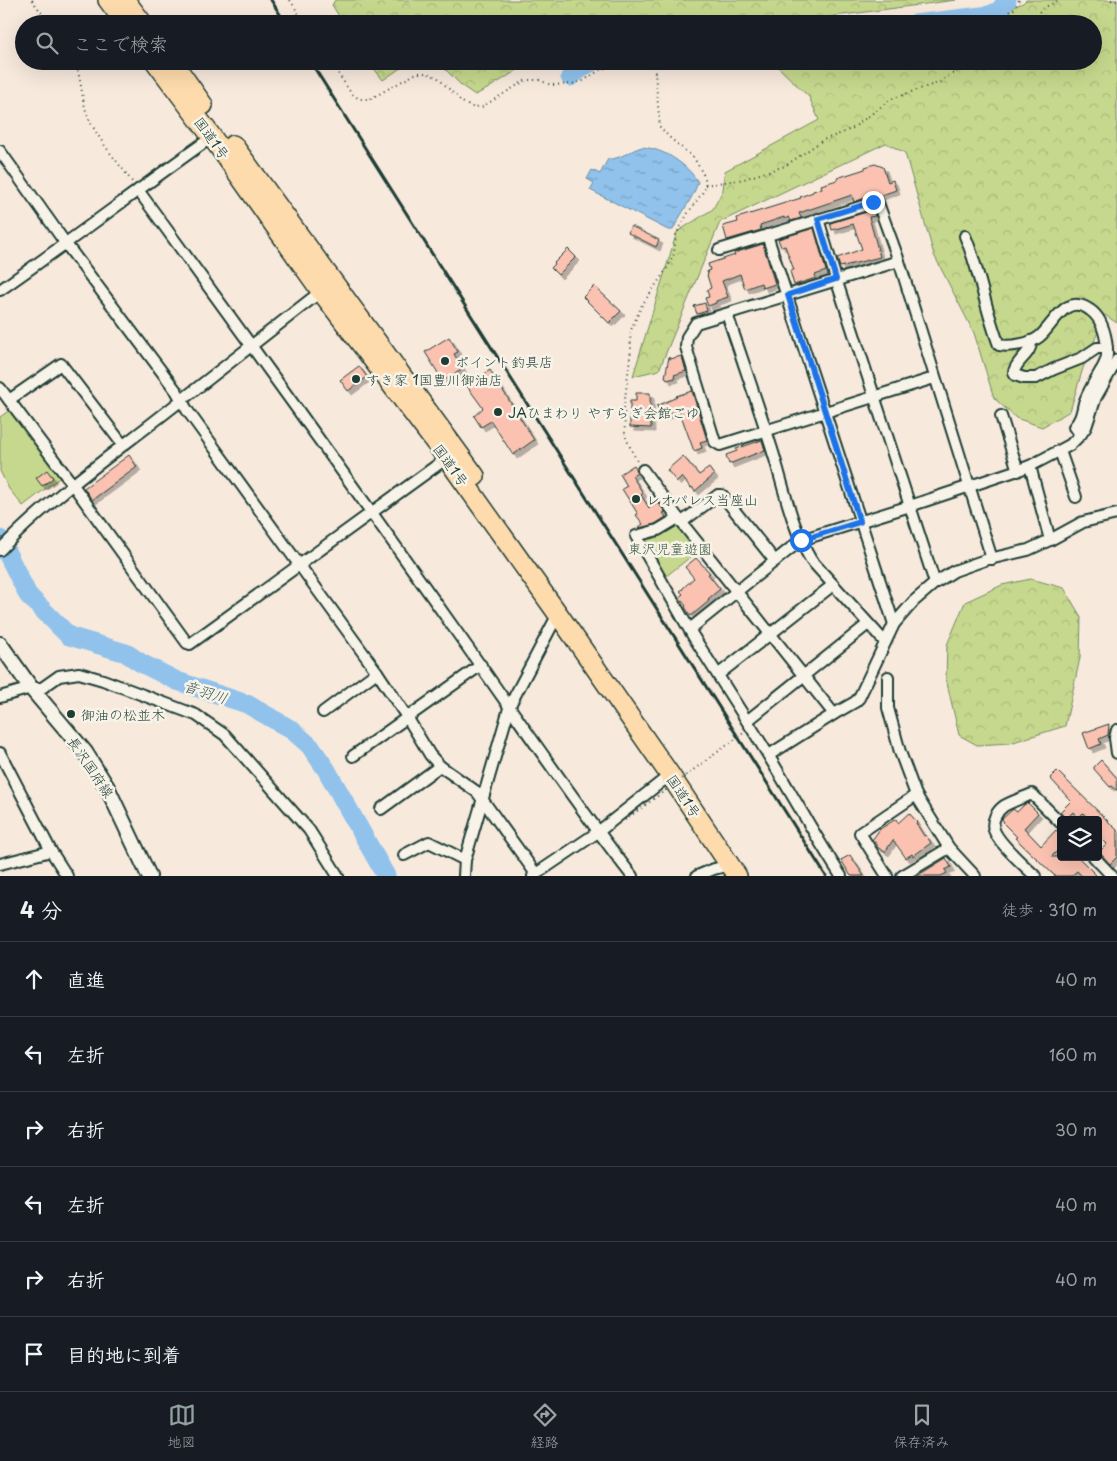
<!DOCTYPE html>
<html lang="ja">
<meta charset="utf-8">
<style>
:root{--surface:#171b24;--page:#242831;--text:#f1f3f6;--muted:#9ea1a6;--line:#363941;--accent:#92a19f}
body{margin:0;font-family:"Playpen Sans","Klee One",sans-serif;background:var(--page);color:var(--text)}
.controls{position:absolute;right:15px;bottom:15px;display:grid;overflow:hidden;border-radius:5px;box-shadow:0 5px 20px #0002}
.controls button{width:45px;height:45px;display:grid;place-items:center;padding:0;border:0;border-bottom:1px solid var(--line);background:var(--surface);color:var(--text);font:25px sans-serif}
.stop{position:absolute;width:15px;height:15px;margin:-11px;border:4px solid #1a73e8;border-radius:50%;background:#fff}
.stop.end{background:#1a73e8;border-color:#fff;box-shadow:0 1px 5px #0008}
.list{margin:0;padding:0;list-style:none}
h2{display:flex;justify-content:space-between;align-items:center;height:65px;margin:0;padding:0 20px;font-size:21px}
h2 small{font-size:16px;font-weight:400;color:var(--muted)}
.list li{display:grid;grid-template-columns:32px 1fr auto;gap:15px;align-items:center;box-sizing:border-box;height:75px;padding:0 20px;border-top:1px solid var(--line)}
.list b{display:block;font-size:19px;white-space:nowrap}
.list em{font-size:16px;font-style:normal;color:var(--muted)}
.icon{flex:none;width:28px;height:28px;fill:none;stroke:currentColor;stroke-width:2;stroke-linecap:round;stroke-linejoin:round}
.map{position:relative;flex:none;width:1117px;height:876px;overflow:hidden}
.search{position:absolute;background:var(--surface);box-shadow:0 5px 20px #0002;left:15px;right:15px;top:15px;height:55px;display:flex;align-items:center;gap:12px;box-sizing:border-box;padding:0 18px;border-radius:28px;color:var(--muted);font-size:19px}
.sheet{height:515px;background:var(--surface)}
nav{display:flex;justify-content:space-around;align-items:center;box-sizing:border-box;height:70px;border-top:1px solid var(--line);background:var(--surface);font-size:14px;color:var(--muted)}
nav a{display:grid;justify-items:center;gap:2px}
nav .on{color:var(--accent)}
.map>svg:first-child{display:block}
.forest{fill:url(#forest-crowns);stroke:#728a60}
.park{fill:#c6d88d;stroke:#728a60}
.water{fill:url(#water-ripples);stroke:#638da2}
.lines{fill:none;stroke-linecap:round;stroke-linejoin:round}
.river{stroke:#90c2ec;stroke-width:19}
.building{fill:#fbc2b1;stroke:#1f3d34;filter:url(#shadow)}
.street-casing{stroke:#1f3d34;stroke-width:14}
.secondary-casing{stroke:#1f3d34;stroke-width:18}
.highway-casing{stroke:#1f3d34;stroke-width:22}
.path{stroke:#1f3d34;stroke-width:2;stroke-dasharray:1 4;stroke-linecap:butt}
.street{stroke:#f7f3e8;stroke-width:10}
.secondary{stroke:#f7f3e8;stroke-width:14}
.highway{stroke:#fedbac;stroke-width:19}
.rail{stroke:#1f3d34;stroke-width:3}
.path-bridge{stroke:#1f3d34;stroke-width:2;stroke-dasharray:1 4;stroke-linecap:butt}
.route{stroke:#1a73e8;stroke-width:6}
.poi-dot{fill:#1f3d34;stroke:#f7f3e8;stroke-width:2}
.labels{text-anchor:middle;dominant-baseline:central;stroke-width:5;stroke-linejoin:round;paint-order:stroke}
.street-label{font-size:14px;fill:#1f3d34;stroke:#f7f3e8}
.poi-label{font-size:14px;fill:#1f3d34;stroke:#f7f3e8;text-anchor:start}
.park-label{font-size:14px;fill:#405c46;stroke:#f7f3e8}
.water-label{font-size:15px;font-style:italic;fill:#365859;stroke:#f7f3e8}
</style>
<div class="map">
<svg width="1117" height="876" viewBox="0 0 1117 876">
<defs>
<pattern id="forest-crowns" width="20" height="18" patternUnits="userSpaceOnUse" patternTransform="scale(1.25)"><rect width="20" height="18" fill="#c6d88d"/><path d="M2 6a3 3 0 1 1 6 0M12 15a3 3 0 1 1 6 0" fill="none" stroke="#aaba7a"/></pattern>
<pattern id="water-ripples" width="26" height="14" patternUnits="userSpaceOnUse" patternTransform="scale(1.25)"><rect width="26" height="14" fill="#90c2ec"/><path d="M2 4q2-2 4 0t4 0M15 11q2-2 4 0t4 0" fill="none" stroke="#759fc0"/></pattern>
<filter id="shadow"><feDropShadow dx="4" dy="4" stdDeviation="0" flood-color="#0004"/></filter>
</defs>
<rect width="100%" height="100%" fill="#f8e9dd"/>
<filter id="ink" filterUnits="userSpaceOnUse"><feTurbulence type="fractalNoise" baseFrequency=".02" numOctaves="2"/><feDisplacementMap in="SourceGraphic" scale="10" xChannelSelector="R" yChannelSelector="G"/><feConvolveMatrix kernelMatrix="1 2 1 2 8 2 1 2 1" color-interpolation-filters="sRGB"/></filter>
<g filter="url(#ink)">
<g class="forest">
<polygon points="335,0 956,0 775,24 344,24 332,5"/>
<polygon points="1026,0 1117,0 1117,323 1105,315 1083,368 1070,411 1042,427 1016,418 994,398 974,333 934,255 905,153 886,143 720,222 659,370 633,376 677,232 713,209 723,190 725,171 819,120 809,97 772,61 1093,61 1093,24 926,24 999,13 1023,3"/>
<polygon points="368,61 411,61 383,80"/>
<polygon points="437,61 532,61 487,89 475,95 462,86"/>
<polygon points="1031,579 1064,588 1081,617 1080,658 1065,726 1010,743 977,745 959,735 946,679 947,645 965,602 1002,585"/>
</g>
<g class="park">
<polygon points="11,409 62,476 23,506 9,489 0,471 0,417"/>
<polygon points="676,523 698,551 665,577 641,536"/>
</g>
<path class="water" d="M642 147C664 149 686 163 698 182 693 199 680 214 673 230H668L590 190 594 183 587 179 592 170 600 174 608 159C619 160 631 150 642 147Z"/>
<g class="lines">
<g class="river">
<polyline points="915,24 990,15 1000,10 1007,0"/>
<polyline points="570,77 583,67 594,61"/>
<polyline points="0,539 28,595 69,636 126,653 141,663 177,681 247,704 292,730 310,746 326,769 386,876"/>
</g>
</g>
<g class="building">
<polygon points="875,164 883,167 888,182 893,180 896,190 879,196 871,196 854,202 852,195 799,213 801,218 791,221 789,217 784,219 784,217 760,225 761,230 727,240 723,226 738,222 737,218 801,198 800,197 813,192 813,191 822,188 821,185 837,180 837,178 865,169 865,167"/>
<polygon points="873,210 875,216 869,217 880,257 840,267 837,258 862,249 853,224 832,230 830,223"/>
<polygon points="631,226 659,240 656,247 628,233"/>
<polygon points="814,228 826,271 815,275 816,278 794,285 790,271 794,270 785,246 781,247 778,239"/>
<polygon points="763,244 775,284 763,288 761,283 745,289 740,274 722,281 728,297 716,301 716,303 708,306 705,298 709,297 707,290 711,288 707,275 708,275 707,271 710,270 708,264 735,255 734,253"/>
<polygon points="568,249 576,257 558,275 551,268 555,264 554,263"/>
<polygon points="594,286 621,311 609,323 583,297"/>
<polygon points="705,303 707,311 697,314 694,306"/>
<polygon points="449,337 458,352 454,354 463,369 443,381 425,352"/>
<polygon points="682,356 686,371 674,375 675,378 667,380 666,377 665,377 669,357 670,359"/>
<polygon points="359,366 367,377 348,391 340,380"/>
<polygon points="490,370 534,440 513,455 491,421 481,427 474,416 483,408 467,386"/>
<polygon points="692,391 707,440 700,442 702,448 694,451 679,410 662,417 657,406 677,397 676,396"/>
<polygon points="636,393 650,393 651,428 630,427 630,401 636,401"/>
<polygon points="762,440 765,450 729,464 726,455 737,451 736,449"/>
<polygon points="129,455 137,467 92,500 84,488"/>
<polygon points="683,456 699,475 709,468 714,475 695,491 692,487 691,488 682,477 677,482 667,470"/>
<polygon points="634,465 636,468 637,473 632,476 643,493 641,495 649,508 658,502 665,512 663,513 666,517 655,524 639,528 639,527 643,524 636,515 638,514 622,489 627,486 620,474"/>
<polygon points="47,470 53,478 42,486 36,478"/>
<polygon points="696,558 710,573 708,574 720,589 708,599 709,601 691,616 685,607 686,606 679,597 683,594 680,591 683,589 683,588 694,578 685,567"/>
<polygon points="1109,724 1108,735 1099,739 1101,744 1089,749 1083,733"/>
<polygon points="1101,760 1117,778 1117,790 1112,786 1110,787 1094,769 1094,767"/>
<polygon points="1057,771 1117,830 1117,857 1110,864 1099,852 1107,844 1099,836 1102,832 1098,828 1098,820 1090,820 1083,813 1078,818 1073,812 1066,819 1060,812 1071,801 1050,778"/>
<polygon points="1028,803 1038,813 1024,828 1041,846 1056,830 1061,835 1061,847 1051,857 1078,857 1097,876 1082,876 1077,871 1071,876 1055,876 1015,838 1017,837 1003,823 1004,822 1002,819 1012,810 1013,809 1017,812 1025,804"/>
<polygon points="909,813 917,822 916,823 924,836 926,835 931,843 913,856 912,854 906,858 893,840 885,852 877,847 877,844 872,840 880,829 896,819 898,823"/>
<polygon points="850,855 864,876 851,876 841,860"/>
<polygon points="946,858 951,867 945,870 947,873 941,876 917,876"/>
</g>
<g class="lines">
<g class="street-casing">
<g id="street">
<polyline points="0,151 66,244 177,392 187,410 377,672 407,717 430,755 440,766 477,792 536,874"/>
<path d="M138 190C243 334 348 478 451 624 511 708 568 794 632 876"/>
<polyline points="818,219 836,279 935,583"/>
<polyline points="767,235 894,624"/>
<path d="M965 236C980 271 985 309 999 345 1010 347 1030 344 1039 337 1054 325 1065 292 1090 310 1099 316 1104 329 1106 340 1108 354 1108 360 1100 372 1094 382 1088 392 1084 403 1082 412 1081 420 1074 427L1081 434"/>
<polyline points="719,250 873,203 878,203 899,261 992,559"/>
<polyline points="899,261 696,323 687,337 686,347 715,442 720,445 934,378"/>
<path d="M0 290C72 240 141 187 212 137"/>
<path d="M727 314C743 362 760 410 775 459 785 493 793 530 811 560L885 642"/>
<path d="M1031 341C1032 354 1016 360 1014 372L1015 375 1024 378H1036L1054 369 1082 358 1097 348H1107"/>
<polyline points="0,388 73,485 187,643 190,644 447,458"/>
<polyline points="9,400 61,364 123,445"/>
<polyline points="1001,416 1018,471"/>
<polyline points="1060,451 1076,497"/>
<polyline points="643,470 678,518 834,714 855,702 859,698 894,624 914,601 935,583 954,571 985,560 1028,550 1050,540 1030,466 1070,445 1081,434 1086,427 1096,397 1117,360"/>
<polyline points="678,518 658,530 636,536 693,636 747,721"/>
<polyline points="682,522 718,495 722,495 775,561"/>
<polyline points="1050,540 1083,522 1117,514"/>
<path d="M0 550C45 503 99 464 151 424 209 379 266 334 324 289"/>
<polyline points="690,629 801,540 910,506 1030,466"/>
<polyline points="719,674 833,585"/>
<polyline points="888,677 888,708 900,752 916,795 949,848 975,876"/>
<polyline points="0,697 31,688 42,688 59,676 79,673 103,680 196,715 225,735 309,830 338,876"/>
<polyline points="323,712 377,672"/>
<polyline points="1117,730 1115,738 1117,753"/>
<polyline points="0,753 51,851 67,876"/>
<polyline points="769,755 834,714"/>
<polyline points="353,756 481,665"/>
<polyline points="381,809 440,766"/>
<polyline points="404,855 429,842 465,860"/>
<polyline points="1094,857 1112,876"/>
<polyline points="0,864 51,851"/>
<polyline points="464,876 465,860 510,705 558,614"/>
<polyline points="533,876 598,832 670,775"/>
<polyline points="697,876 714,869 730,865"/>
<path d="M841 876C808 825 780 772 747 721L868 624"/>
<polyline points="887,876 860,833 916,795"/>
<polyline points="902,876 949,848"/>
<path d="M1035 876C1024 865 999 844 994 830 991 821 997 811 1004 806 1012 801 1023 798 1032 794L1061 823"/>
</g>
</g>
<g class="secondary-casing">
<polyline id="secondary" points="0,644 31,688 85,752 107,787 149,876"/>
</g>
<g class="highway-casing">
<g id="highway">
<polyline points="108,0 126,24"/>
<polyline points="125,0 143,24"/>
<polyline points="155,61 212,137 321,291 447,458 558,614 670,775 737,876"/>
<polyline points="172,61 203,105"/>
<polyline points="233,145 475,476"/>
</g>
</g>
<g class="path">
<polyline points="32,0 50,24"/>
<polyline points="290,0 305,24"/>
<polyline points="1111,0 1117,1"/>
<polyline points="941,24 996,19 1014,9 1019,0"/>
<polyline points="1023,24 1047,6 1060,0"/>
<path d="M74 61C82 78 81 97 87 114 97 139 117 161 133 183"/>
<polyline points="330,61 351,93 359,99 370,99 417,73 427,73 438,78 462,102 471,107 482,107 526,80 539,80 551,85 572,84 583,81 600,70 608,67 654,62 660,127 669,137 694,158 703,174 706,181 705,189 688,213 676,235 674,254 671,261 666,270 642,305 630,332 631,349 624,407 625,435 629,445 638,463"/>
<polyline points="705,185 744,179 785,166 823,140 842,133 853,128 891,99 940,82 950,75 979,61"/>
</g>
<use href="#street" class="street"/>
<use href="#secondary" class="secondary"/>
<use href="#highway" class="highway"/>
<g class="rail">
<polyline points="271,0 286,24"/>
<polyline points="310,61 826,876"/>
</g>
<polyline class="path-bridge" points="625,820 745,732"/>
</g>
</g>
<g class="lines" filter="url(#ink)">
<polyline class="route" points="801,540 860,522 788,295 836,279 818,219 873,202"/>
</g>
<g class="poi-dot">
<circle cx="445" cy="361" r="5"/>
<circle cx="356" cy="379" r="5"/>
<circle cx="498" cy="412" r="5"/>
<circle cx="636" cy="499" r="5"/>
<circle cx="71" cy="714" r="5"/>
</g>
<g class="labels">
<g class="street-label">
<text transform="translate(212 138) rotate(54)">国道1号</text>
<text transform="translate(451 465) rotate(54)">国道1号</text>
<text transform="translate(91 767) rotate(56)">長沢国府線</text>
<text transform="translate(684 796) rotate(56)">国道1号</text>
</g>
<g class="poi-label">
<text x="455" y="361">ポイント釣具店</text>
<text x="366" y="379">すき家 1国豊川御油店</text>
<text x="508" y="412">JAひまわり やすらぎ会館ごゆ</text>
<text x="646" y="499">レオパレス当座山</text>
<text x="81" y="714">御油の松並木</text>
</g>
<g class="park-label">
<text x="670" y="548">東沢児童遊園</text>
</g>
<g class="water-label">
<text transform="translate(206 691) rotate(18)">音羽川</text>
</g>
</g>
</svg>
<div class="controls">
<button><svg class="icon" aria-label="layers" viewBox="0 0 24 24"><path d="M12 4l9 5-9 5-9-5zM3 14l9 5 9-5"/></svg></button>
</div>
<div class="stop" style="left:801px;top:540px"></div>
<div class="stop end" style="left:873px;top:202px"></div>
<div class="search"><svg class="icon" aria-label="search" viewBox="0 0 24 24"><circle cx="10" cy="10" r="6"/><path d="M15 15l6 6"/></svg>ここで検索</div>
</div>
<section class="sheet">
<h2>4 分<small>徒歩 · 310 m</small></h2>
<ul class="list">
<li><svg class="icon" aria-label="ahead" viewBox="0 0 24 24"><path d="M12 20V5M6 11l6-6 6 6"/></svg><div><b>直進</b></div><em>40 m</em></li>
<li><svg class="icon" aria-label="left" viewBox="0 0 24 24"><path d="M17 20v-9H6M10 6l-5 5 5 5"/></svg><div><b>左折</b></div><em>160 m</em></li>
<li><svg class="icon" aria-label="right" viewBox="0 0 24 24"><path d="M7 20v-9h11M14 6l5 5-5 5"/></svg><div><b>右折</b></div><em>30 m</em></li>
<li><svg class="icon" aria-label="left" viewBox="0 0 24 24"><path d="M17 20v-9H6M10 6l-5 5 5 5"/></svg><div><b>左折</b></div><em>40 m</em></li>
<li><svg class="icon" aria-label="right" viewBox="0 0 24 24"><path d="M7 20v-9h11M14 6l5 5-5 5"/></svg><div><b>右折</b></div><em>40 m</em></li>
<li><svg class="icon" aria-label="arrive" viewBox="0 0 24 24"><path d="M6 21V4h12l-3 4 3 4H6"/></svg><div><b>目的地に到着</b></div></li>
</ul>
</section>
<nav>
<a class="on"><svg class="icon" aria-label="map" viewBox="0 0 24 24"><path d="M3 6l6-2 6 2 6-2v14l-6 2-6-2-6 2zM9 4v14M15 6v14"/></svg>地図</a>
<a><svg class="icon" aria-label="directions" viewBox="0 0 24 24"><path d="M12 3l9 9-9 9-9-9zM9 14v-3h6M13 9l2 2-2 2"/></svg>経路</a>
<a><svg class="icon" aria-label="saved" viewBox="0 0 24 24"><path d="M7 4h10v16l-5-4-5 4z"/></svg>保存済み</a>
</nav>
